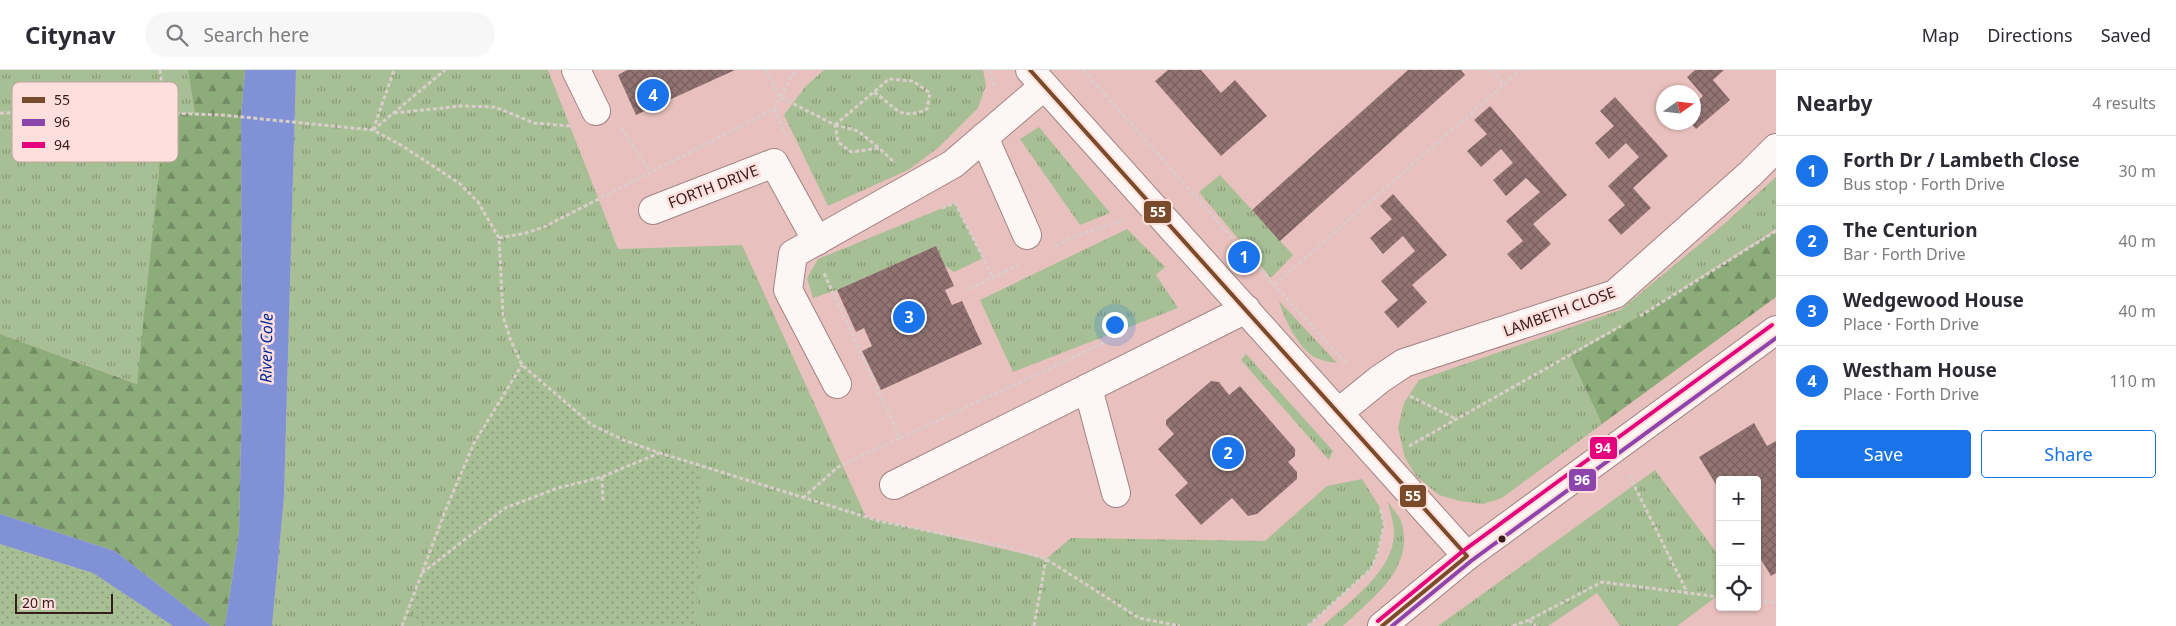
<!DOCTYPE html>
<meta charset="utf-8">
<style>
:root{--surface:#fff;--page:#f7f7f7;--text:#2b2b33;--muted:#7c7c81;--line:#e1e1e2;--accent:#1a73e8}
body{margin:0;font-family:"Noto Sans",sans-serif;background:var(--page);color:var(--text)}
.controls{position:absolute;right:15px;bottom:15px;display:grid;overflow:hidden;border-radius:5px;box-shadow:0 1px 4px #0004}
.controls button{width:45px;height:45px;display:grid;place-items:center;padding:0;border:0;border-bottom:1px solid var(--line);background:var(--surface);color:var(--text);font:25px sans-serif}
.compass{position:absolute;left:1656px;top:15px;width:45px;height:45px;border-radius:50%;background:var(--surface);box-shadow:0 1px 4px #0004;rotate:76deg}
.scale{position:absolute;left:15px;bottom:12px;width:98px;box-sizing:border-box;padding-left:5px;border:2px solid #371c1a;border-top:0;font-size:14px;line-height:18px;white-space:nowrap;color:#371c1a;-webkit-text-stroke:4px #fedfdc;paint-order:stroke}
.you{position:absolute;left:1114px;top:254px;width:18px;height:18px;margin:-12px;border:4px solid #fff;border-radius:50%;background:#1a73e8;box-shadow:0 0 0 8px #1a73e833}
.badge{display:grid;place-items:center;width:32px;height:32px;border-radius:50%;background:var(--accent);color:#fff;font-size:16px;font-weight:700}
.pin{position:absolute;translate:-50% -50%;border:2px solid #fff;box-shadow:0 1px 5px #0006}
.list{margin:0;padding:0;list-style:none}
h2{display:flex;justify-content:space-between;align-items:center;height:65px;margin:0;padding:0 20px;font-size:21px}
h2 small{font-size:16px;font-weight:400;color:var(--muted)}
.list li{display:grid;grid-template-columns:32px 1fr auto;gap:15px;align-items:center;box-sizing:border-box;height:70px;padding:0 20px;border-top:1px solid var(--line)}
.list b{display:block;font-size:19px;white-space:nowrap}
.list p{margin:0;font-size:16px;white-space:nowrap;color:var(--muted)}
.list em{font-size:16px;font-style:normal;color:var(--muted)}
.actions{display:flex;gap:10px;padding:15px 20px}
.actions a{flex:1;padding:11px 0;border:1px solid var(--accent);border-radius:5px;text-align:center;font-size:18px;color:var(--accent)}
.actions .main{background:var(--accent);color:#fff}
.icon{flex:none;width:28px;height:28px;fill:none;stroke:currentColor;stroke-width:2;stroke-linecap:round;stroke-linejoin:round}
.map{position:relative;flex:none;width:1776px;height:556px;overflow:hidden}
header{display:flex;align-items:center;gap:30px;box-sizing:border-box;height:70px;padding:0 25px;background:var(--surface);border-bottom:1px solid var(--line)}
header strong{font-size:24px}
nav{display:flex;gap:28px;margin-inline-start:auto;font-size:18px}
.search{width:350px;height:45px;background:var(--page);display:flex;align-items:center;gap:12px;box-sizing:border-box;padding:0 18px;border-radius:28px;color:var(--muted);font-size:19px}
main{display:flex}
aside{flex:1;background:var(--surface)}
.map>svg:first-child{display:block}
.grass{fill:url(#grass-tufts)}
.forest{fill:url(#forest-firs)}
.park{fill:url(#park-dots)}
.water{fill:#8092d5}
.building{fill:url(#building-cross-hatch)}
.lines{fill:none;stroke-linecap:round;stroke-linejoin:round}
.minor-casing{stroke:#a18381;stroke-width:30}
.major-casing{stroke:#a18381;stroke-width:30}
.path{stroke:#dacdcb;stroke-width:3;stroke-dasharray:4 2.5;stroke-linecap:butt}
.minor{stroke:#fcf6f5;stroke-width:28}
.major{stroke:#fcf6f5;stroke-width:28}
.bus-1-casing{stroke:#fedfdc;stroke-width:8}
.bus-2-casing{stroke:#fedfdc;stroke-width:8}
.bus-3-casing{stroke:#fedfdc;stroke-width:8}
.bus-1{stroke:#7a4b2a;stroke-width:4}
.bus-2{stroke:#8e44ad;stroke-width:4}
.bus-3{stroke:#e5007d;stroke-width:4}
.bus-dot{fill:#371c1a;stroke:#fedfdc;stroke-width:2}
.labels{text-anchor:middle;dominant-baseline:central;stroke-width:5;stroke-linejoin:round;paint-order:stroke}
.street-label{font-size:15px;fill:#371c1a;stroke:#fedfdc}
.water-label{font-size:16px;font-style:italic;fill:#032797;stroke:#fedfdc}
.key{fill:#fedfdc;stroke:#c2a4a2;stroke-width:1}
.key-label{font-size:14px;fill:#371c1a}
.line-badge{stroke:#fedfdc;stroke-width:2}
.badge-label{font-size:14px;text-anchor:middle;font-weight:bold;fill:#fff}
</style>
<header>
<strong>Citynav</strong>
<div class="search"><svg class="icon" aria-label="search" viewBox="0 0 24 24"><circle cx="10" cy="10" r="6"/><path d="M15 15l6 6"/></svg>Search here</div>
<nav><a>Map</a><a>Directions</a><a>Saved</a></nav>
</header>
<main>
<div class="map">
<svg width="1776" height="556" viewBox="0 0 1776 556">
<defs>
<pattern id="grass-tufts" width="24" height="20" patternUnits="userSpaceOnUse" patternTransform="scale(1.25)"><rect width="24" height="20" fill="#a7bf94"/><path d="M3 7l-1-3M5 7V3M7 7l1-3M15 17l-1-3M17 17v-4M19 17l1-3" fill="none" stroke="#899a78"/></pattern>
<pattern id="forest-firs" width="22" height="20" patternUnits="userSpaceOnUse" patternTransform="scale(1.25)"><rect width="22" height="20" fill="#8cac79"/><path d="M5 1l3.5 6h-7zM16 11l3.5 6h-7z" fill="#738b62"/></pattern>
<pattern id="park-dots" width="8" height="8" patternUnits="userSpaceOnUse" patternTransform="scale(1.25)"><rect width="8" height="8" fill="#a7bf94"/><path d="M2 2h.1M6 6h.1" fill="none" stroke="#899a78" stroke-width="1.8" stroke-linecap="round"/></pattern>
<pattern id="building-cross-hatch" width="8" height="8" patternUnits="userSpaceOnUse" patternTransform="scale(1.25)"><rect width="8" height="8" fill="#927573"/><path d="M0 0l8 8M0 8l8-8" fill="none" stroke="#785f5e"/></pattern>
</defs>
<rect width="100%" height="100%" fill="#e8c0bd"/>
<g class="grass">
<polygon points="0,0 188,0 195,44 165,43 138,314 0,264"/>
<polygon points="296,0 548,0 618,179 742,175 866,447 1046,489 1071,468 1265,471 1327,416 1362,409 1379,436 1384,454 1378,483 1371,499 1308,556 272,556 284,427"/>
<polygon points="824,0 983,0 986,15 978,38 938,78 908,100 828,136 784,45 806,16"/>
<polygon points="1039,57 1110,143 1080,155 1020,69"/>
<polygon points="1220,105 1293,185 1271,208 1199,122"/>
<polygon points="1776,107 1776,159 1634,249 1570,286 1602,354 1502,428 1483,434 1460,431 1439,425 1416,406 1405,388 1398,358 1404,333 1419,310 1620,240 1723,155"/>
<polygon points="955,133 983,188 954,202 945,196 936,176 837,220 813,228 807,208 818,189"/>
<polygon points="1127,159 1165,197 1156,205 1178,238 1013,302 980,230"/>
<path d="M1279 231 1337 293C1328 292 1319 290 1311 285 1296 273 1284 248 1279 231Z"/>
<polygon points="1246,284 1333,381 1329,390 1241,290"/>
<polygon points="1655,400 1720,487 1720,524 1677,556 1620,556 1597,523 1548,556 1438,556"/>
<path d="M1388 432C1392 438 1398 444 1401 451 1416 498 1372 528 1343 556H1323C1348 532 1395 501 1394 462 1394 453 1390 442 1388 432Z"/>
</g>
<g class="forest">
<polygon points="188,0 245,0 241,47 242,320 239,463 225,556 211,556 115,481 0,444 0,264 137,314 165,43 195,44"/>
<polygon points="1776,161 1776,227 1602,354 1570,286 1634,249"/>
</g>
<g class="park">
<polygon points="522,295 592,355 626,372 700,396 696,556 425,556 408,540 474,373"/>
<polygon points="0,474 93,503 173,556 0,556"/>
</g>
<g class="water">
<polygon points="245,0 296,0 284,427 272,556 225,556 239,463 242,320 241,47"/>
<polygon points="0,444 115,481 211,556 173,556 93,503 0,474"/>
</g>
<g class="building">
<polygon points="627,0 735,0 636,45 618,5"/>
<polygon points="1168,0 1201,0 1221,23 1235,10 1267,46 1221,86 1155,11"/>
<polygon points="1408,0 1461,0 1465,5 1280,171 1252,140"/>
<polygon points="1695,0 1724,0 1713,10 1730,30 1696,59 1690,52 1694,52 1694,35 1703,26 1687,7"/>
<polygon points="1615,27 1668,86 1633,118 1651,138 1621,165 1608,150 1625,135 1608,116 1639,87 1626,73 1609,89 1595,73 1614,56 1600,41"/>
<polygon points="1490,36 1567,125 1533,154 1551,174 1521,200 1507,184 1523,171 1506,151 1540,122 1526,108 1506,126 1493,110 1513,93 1501,79 1481,97 1467,81 1487,64 1474,50"/>
<polygon points="1393,124 1447,185 1412,215 1427,232 1398,258 1384,242 1398,230 1381,211 1415,181 1403,166 1383,184 1370,168 1392,149 1380,136"/>
<polygon points="936,176 954,216 945,220 952,235 962,231 982,274 881,320 862,281 872,276 864,258 856,262 837,220"/>
<polygon points="1211,311 1219,312 1229,325 1240,316 1295,379 1295,386 1288,392 1297,402 1297,409 1257,444 1248,446 1232,428 1201,455 1175,425 1188,413 1158,379 1174,364 1166,355 1166,350"/>
<polygon points="1754,353 1767,376 1776,371 1776,503 1771,506 1757,483 1757,410 1720,410 1720,421 1699,387"/>
</g>
<g class="lines">
<g class="minor-casing">
<g id="minor">
<polyline points="576,0 596,41"/>
<polyline points="1030,0 1467,486"/>
<polyline points="984,67 1027,165"/>
<polyline points="653,140 774,93 817,171"/>
<polyline points="837,314 788,220 793,184 953,94 1044,16"/>
<polyline points="1088,318 1116,423"/>
<polyline points="1338,343 1380,309 1404,293 1615,224 1750,104 1776,78"/>
<polyline points="894,415 1246,239"/>
</g>
</g>
<g class="major-casing">
<polyline id="major" points="1382,556 1467,486 1776,260"/>
</g>
<g class="path">
<polyline points="160,0 165,43"/>
<polyline points="766,0 780,27 835,55 838,72 851,82 879,78 895,93"/>
<polyline points="989,0 994,15 993,19"/>
<polyline points="1083,0 1274,215 1345,292 1349,294"/>
<polyline points="1492,0 1504,15"/>
<polyline points="774,39 786,65"/>
<polyline points="0,43 110,41 222,45 373,60 401,75 459,113 478,132 499,168 503,246 511,271 522,295 592,355 626,371 660,383 879,451 1008,477 1046,489 1139,548 1180,556"/>
<polyline points="394,43 462,36 495,37 534,53 570,56"/>
<path d="M835 55 889 9 913 11 930 23 927 39C899 52 895 36 874 22"/>
<polyline points="835,55 858,61 879,78"/>
<polyline points="621,58 650,102"/>
<polyline points="373,60 445,0"/>
<polyline points="373,60 394,0"/>
<polyline points="942,138 955,133 993,207"/>
<polyline points="499,168 526,163 544,157 774,39 792,5 798,0"/>
<polyline points="1055,176 1076,166 1124,150"/>
<polyline points="1274,215 1521,0"/>
<polyline points="969,219 1018,195"/>
<polyline points="1640,246 1776,161"/>
<polyline points="1410,326 1456,349"/>
<polyline points="900,368 1108,271"/>
<polyline points="1409,376 1621,256"/>
<polyline points="1629,405 1687,522"/>
<polyline points="602,407 603,433"/>
<polyline points="803,428 838,397 900,368 823,201"/>
<polyline points="422,503 505,438 558,418 602,407 659,383"/>
<polyline points="1757,531 1776,533"/>
<polyline points="1529,550 1536,556"/>
<polyline points="402,556 444,444 474,373 522,295"/>
<polyline points="1034,556 1046,489"/>
<polyline points="1308,556 1371,499 1378,483 1384,454 1380,437"/>
<polyline points="1513,556 1529,550 1602,512 1720,527"/>
</g>
<use href="#minor" class="minor"/>
<use href="#major" class="major"/>
<g class="bus-1-casing">
<polyline id="bus-1" points="1030,0 1467,486 1382,556"/>
</g>
<g class="bus-2-casing">
<polyline id="bus-2" points="1392,556 1471,491 1776,268"/>
</g>
<g class="bus-3-casing">
<polyline id="bus-3" points="1378,551 1463,481 1772,255"/>
</g>
<use href="#bus-1" class="bus-1"/>
<use href="#bus-2" class="bus-2"/>
<use href="#bus-3" class="bus-3"/>
</g>
<circle class="bus-dot" cx="1502" cy="469" r="4.5"/>
<g class="labels">
<g class="street-label">
<text transform="translate(713 116) rotate(-21)">FORTH DRIVE</text>
<text transform="translate(1559 241) rotate(-20)">LAMBETH CLOSE</text>
</g>
<g class="water-label">
<text transform="translate(266 278) rotate(-89)">River Cole</text>
</g>
</g>
<rect x="12" y="12" width="166" height="80" rx="8" class="key"/>
<rect x="22" y="27" width="23" height="6" fill="#7a4b2a"/>
<rect x="22" y="49" width="23" height="7" fill="#8e44ad"/>
<rect x="22" y="72" width="23" height="6" fill="#e5007d"/>
<g class="key-label">
<text x="54" y="35">55</text>
<text x="54" y="57">96</text>
<text x="54" y="80">94</text>
</g>
<g class="line-badge">
<rect x="1143" y="130" width="29" height="24" rx="5" fill="#7a4b2a"/>
<rect x="1589" y="366" width="29" height="24" rx="5" fill="#e5007d"/>
<rect x="1568" y="398" width="29" height="24" rx="5" fill="#8e44ad"/>
<rect x="1399" y="414" width="28" height="24" rx="5" fill="#7a4b2a"/>
</g>
<g class="badge-label">
<text x="1158" y="147">55</text>
<text x="1603" y="383">94</text>
<text x="1582" y="415">96</text>
<text x="1413" y="431">55</text>
</g>
</svg>
<div class="controls">
<button>+</button>
<button>−</button>
<button><svg class="icon" aria-label="locate" viewBox="0 0 24 24"><circle cx="12" cy="12" r="6"/><path d="M12 2v4M12 18v4M2 12h4M18 12h4"/></svg></button>
</div>
<svg class="compass" viewBox="-18 -18 36 36"><path d="M0-13l5 13h-10z" fill="#e53935"/><path d="M0 13l5-13h-10z" fill="#7c7c81"/></svg>
<div class="scale">20 m</div>
<div class="you"></div>
<div class="pin badge" style="left:1244px;top:187px">1</div>
<div class="pin badge" style="left:1228px;top:383px">2</div>
<div class="pin badge" style="left:909px;top:247px">3</div>
<div class="pin badge" style="left:653px;top:25px">4</div>
</div>
<aside>
<h2>Nearby<small>4 results</small></h2>
<ul class="list">
<li><span class="badge">1</span><div><b>Forth Dr / Lambeth Close</b><p>Bus stop · Forth Drive</p></div><em>30 m</em></li>
<li><span class="badge">2</span><div><b>The Centurion</b><p>Bar · Forth Drive</p></div><em>40 m</em></li>
<li><span class="badge">3</span><div><b>Wedgewood House</b><p>Place · Forth Drive</p></div><em>40 m</em></li>
<li><span class="badge">4</span><div><b>Westham House</b><p>Place · Forth Drive</p></div><em>110 m</em></li>
</ul>
<div class="actions"><a class="main">Save</a><a>Share</a></div>
</aside>
</main>
